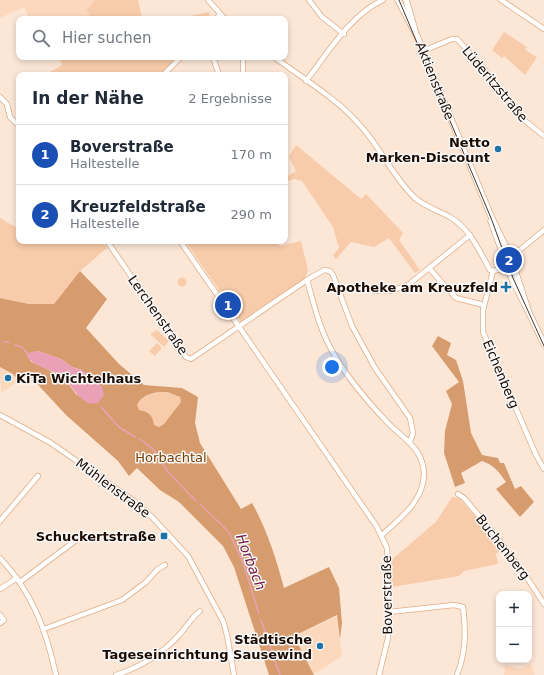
<!DOCTYPE html>
<html lang="de">
<meta charset="utf-8">
<style>
:root{--surface:#fff;--page:#f2f2f3;--text:#1f2937;--muted:#747a83;--line:#e0e1e3;--accent:#1d73a3}
body{margin:0;font-family:"DejaVu Sans",sans-serif;background:var(--page);color:var(--text)}
.controls{position:absolute;right:12px;bottom:12px;display:grid;overflow:hidden;border-radius:8px;box-shadow:0 2px 6px #0003}
.controls button{width:36px;height:36px;display:grid;place-items:center;padding:0;border:0;border-bottom:1px solid var(--line);background:var(--surface);color:var(--text);font:20px sans-serif}
.you{position:absolute;left:332px;top:367px;width:14px;height:14px;margin:-10px;border:3px solid #fff;border-radius:50%;background:#1a73e8;box-shadow:0 0 0 6px #1a73e833}
.badge{display:grid;place-items:center;width:26px;height:26px;border-radius:50%;background:var(--accent);color:#fff;font-size:13px;font-weight:700}
.pin{position:absolute;translate:-50% -50%;border:2px solid #fff;box-shadow:0 1px 4px #0006}
.list{margin:0;padding:0;list-style:none}
h2{display:flex;justify-content:space-between;align-items:center;height:52px;margin:0;padding:0 16px;font-size:17px}
h2 small{font-size:13px;font-weight:400;color:var(--muted)}
.list li{display:grid;grid-template-columns:26px 1fr auto;gap:12px;align-items:center;box-sizing:border-box;height:60px;padding:0 16px;border-top:1px solid var(--line)}
.list b{display:block;font-size:15px;white-space:nowrap}
.list p{margin:0;font-size:13px;white-space:nowrap;color:var(--muted)}
.list em{font-size:13px;font-style:normal;color:var(--muted)}
.icon{flex:none;width:22px;height:22px;fill:none;stroke:currentColor;stroke-width:2;stroke-linecap:round;stroke-linejoin:round}
.map{position:relative;flex:none;width:544px;height:675px;overflow:hidden}
.search{position:absolute;background:var(--surface);box-shadow:0 2px 6px #0003;left:16px;top:16px;width:272px;height:44px;display:flex;align-items:center;gap:10px;box-sizing:border-box;padding:0 14px;border-radius:8px;color:var(--muted);font-size:15px}
.panel{position:absolute;background:var(--surface);box-shadow:0 2px 6px #0003;left:16px;top:72px;width:272px;height:172px;border-radius:8px}
.map>svg:first-child{display:block}
.built{fill:#fcd8bd}
.green{fill:#f8ccab}
.forest{fill:#d79c6e;fill-rule:evenodd}
.water{fill:#eaa0b7}
.lines{fill:none;stroke-linecap:round;stroke-linejoin:round}
.stream{stroke:#eaa0b7;stroke-width:1.5}
.minor-casing{stroke:#e0ad85;stroke-width:6}
.major-casing{stroke:#e0ad85;stroke-width:7}
.minor{stroke:#fff;stroke-width:4.5}
.major{stroke:#fff;stroke-width:5.5}
.tram{stroke:#49372b;stroke-width:1}
.poi-dot{fill:#1d73a3;stroke:#f8f8f8;stroke-width:1.5}
.labels{text-anchor:middle;dominant-baseline:central;stroke-width:3;stroke-linejoin:round;paint-order:stroke}
.street-label{font-size:13px;fill:#1c0b00;stroke:#f8f8f8}
.poi-label{font-size:13px;font-weight:bold;fill:#1c0b00;stroke:#f8f8f8;text-anchor:end}
.park-label{font-size:13px;fill:#763f05;stroke:#f8f8f8}
.water-label{font-size:14px;font-style:italic;fill:#711b40;stroke:#f8f8f8}
</style>
<div class="map">
<svg width="544" height="675" viewBox="0 0 544 675">
<rect width="100%" height="100%" fill="#fce6d6"/>
<g class="built">
<polygon points="0,0 95,0 86,9 90,14 85,19 30,19 24,7 0,18"/>
<polygon points="0,367 13,374 19,381 1,393"/>
<polygon points="337,616 342,656 314,674 295,636"/>
<polygon points="530,664 535,675 504,675 505,665 521,669"/>
</g>
<g class="green">
<polygon points="95,0 138,0 142,18 150,19 85,19 90,14 86,10"/>
<polygon points="209,12 210,19 177,19"/>
<polygon points="504,32 527,47 525,50 537,57 525,75 504,56 502,58 492,50"/>
<polygon points="59,57 178,57 160,75 45,75 62,65"/>
<polygon points="296,145 361,199 366,194 403,233 399,240 420,270 415,273 389,238 374,247 351,242 336,259 333,255 339,248 333,227 302,181 294,179 285,182 285,178 296,171 289,157"/>
<polygon points="0,218 17,228 19,226 19,241 101,241 107,248 80,271 54,304 29,304 0,298"/>
<polygon points="185,241 275,241 280,246 301,241 308,270 305,278 241,322"/>
<circle cx="182" cy="282" r="4.5"/>
<polygon points="157,330 169,341 164,347 150,334"/>
<polygon points="157,343 162,348 155,356 149,351"/>
<path d="M163 392C171 392 179 393 182 402L164 424 159 427 154 425C153 415 149 412 139 410L137 405C143 393 151 394 163 392Z"/>
<polygon points="452,497 459,498 503,548 496,554 498,564 464,571 459,576 392,587 390,561 436,522"/>
</g>
<g class="forest">
<path d="M80 271 107 299 86 328 119 364 144 385 182 388 198 397 195 423 200 443 241 509 252 503C267 530 276 558 284 588L329 567 339 588 342 623 340 639 337 615 294 636 314 675H269L234 567 223 546 179 502 160 490 137 468 129 476 118 461 66 415 28 374 19 381 13 374 0 367V298L29 304H54ZM38 351 61 359 72 367 82 370 90 403 76 394 63 377 30 361ZM168 392 180 397 181 402 164 424 159 427 154 425C153 415 149 412 139 410L137 405C143 393 155 392 168 392Z"/>
<path d="M438 336 451 343 447 355 456 360 463 381 471 433 482 455 498 458 500 463H504L515 489 521 486 534 502 520 517 496 489 506 482C499 472 494 465 482 461L461 473 465 483 455 487 444 453 445 431 452 404 446 391 459 382 432 346Z"/>
</g>
<path class="water" d="M38 351 61 359 72 367 82 370 95 379 102 387 104 395 98 403C83 408 72 386 64 378 55 369 35 369 26 355L31 352Z"/>
<g class="lines">
<g class="stream">
<polyline points="4,342 9,342"/>
<polyline points="15,345 22,347 28,354"/>
<polyline points="101,407 119,427 135,437"/>
<polyline points="140,439 153,449 169,473 196,501"/>
<polyline points="200,504 229,532 244,565 259,614"/>
<polyline points="261,620 280,675"/>
</g>
<g class="minor-casing">
<g id="minor">
<polyline points="208,0 225,19"/>
<polyline points="309,0 322,17 344,34"/>
<polyline points="501,0 544,29"/>
<polyline points="216,19 220,14"/>
<polyline points="423,51 452,39 457,39 482,66 523,119 544,136"/>
<polyline points="213,57 219,75"/>
<path d="M274 57C301 77 337 99 358 123 380 146 392 176 415 198 424 206 439 211 450 217 470 229 479 250 490 270L493 271"/>
<polyline points="163,75 181,57"/>
<polyline points="243,75 243,57"/>
<path d="M306 81C327 54 351 14 383 0"/>
<polyline points="0,97 7,104 10,117 19,126"/>
<polyline points="107,241 186,357 191,359 307,280 324,270 330,271 333,275 352,326 375,368 410,418 413,433 410,442"/>
<polyline points="180,241 377,527 387,548 389,612 388,638 379,675"/>
<polyline points="429,268 456,298 484,305"/>
<polyline points="493,271 483,310 483,332 536,455 544,469"/>
<polyline points="493,271 502,269 507,265 516,253 544,230"/>
<path d="M307 280C312 297 316 315 323 332 336 365 363 397 388 423 404 439 424 449 424 475 423 502 399 519 382 535"/>
<polyline points="375,291 391,291 408,285 470,235"/>
<polyline points="0,415 51,443 134,501 152,517 188,556 223,621 227,635 234,675"/>
<path d="M458 494 464 498C493 532 521 566 544 604"/>
<polyline points="0,521 38,476"/>
<path d="M0 558C32 592 46 629 56 675"/>
<polyline points="20,582 83,535"/>
<polyline points="0,589 17,578"/>
<path d="M389 612 454 605 463 607C466 631 466 652 457 675"/>
<polyline points="0,615 4,620 0,623"/>
<polyline points="44,629 122,600 145,583 158,569 165,565"/>
<path d="M116 675C140 667 161 655 178 636 186 628 191 618 200 611"/>
</g>
</g>
<g class="major-casing">
<g id="major">
<polyline points="398,0 417,36 490,214 511,258 529,313 544,344"/>
<polyline points="406,0 415,30"/>
<polyline points="491,221 512,279 527,309"/>
</g>
</g>
<use href="#minor" class="minor"/>
<use href="#major" class="major"/>
<polyline class="tram" points="399,0 491,218 513,278 544,346"/>
</g>
<g class="poi-dot">
<circle cx="498" cy="149" r="4"/>
<path d="M504 281h4v4h4v4h-4v4h-4v-4h-4v-4h4z"/>
<circle cx="8" cy="378" r="4"/>
<rect x="160" y="532" width="8" height="8" rx="2"/>
<circle cx="320" cy="646" r="4"/>
</g>
<g class="labels">
<g class="street-label">
<text transform="translate(435 81) rotate(68)">Aktienstraße</text>
<text transform="translate(495 84) rotate(50)">Lüderitzstraße</text>
<text transform="translate(158 315) rotate(55)">Lerchenstraße</text>
<text transform="translate(501 374) rotate(67)">Eichenberg</text>
<text transform="translate(113 488) rotate(37)">Mühlenstraße</text>
<text transform="translate(503 547) rotate(52)">Buchenberg</text>
<text transform="translate(387 595) rotate(-91)">Boverstraße</text>
</g>
<g class="poi-label">
<text x="490" y="142">Netto<tspan x="490" dy="15">Marken-Discount</tspan></text>
<text x="498" y="287">Apotheke am Kreuzfeld</text>
<text x="16" y="378" text-anchor="start">KiTa Wichtelhaus</text>
<text x="156" y="536">Schuckertstraße</text>
<text x="312" y="639">Städtische<tspan x="312" dy="15">Tageseinrichtung Sausewind</tspan></text>
</g>
<g class="park-label">
<text x="171" y="457">Horbachtal</text>
</g>
<g class="water-label">
<text transform="translate(251 562) rotate(69)">Horbach</text>
</g>
</g>
</svg>
<div class="controls">
<button>+</button>
<button>−</button>
</div>
<div class="you"></div>
<div class="pin badge" style="left:228px;top:305px;background:#1a4fb4">1</div>
<div class="pin badge" style="left:509px;top:260px;background:#1a4fb4">2</div>
<div class="search"><svg class="icon" aria-label="search" viewBox="0 0 24 24"><circle cx="10" cy="10" r="6"/><path d="M15 15l6 6"/></svg>Hier suchen</div>
<section class="panel">
<h2>In der Nähe<small>2 Ergebnisse</small></h2>
<ul class="list">
<li><span class="badge" style="background:#1a4fb4">1</span><div><b>Boverstraße</b><p>Haltestelle</p></div><em>170 m</em></li>
<li><span class="badge" style="background:#1a4fb4">2</span><div><b>Kreuzfeldstraße</b><p>Haltestelle</p></div><em>290 m</em></li>
</ul>
</section>
</div>
